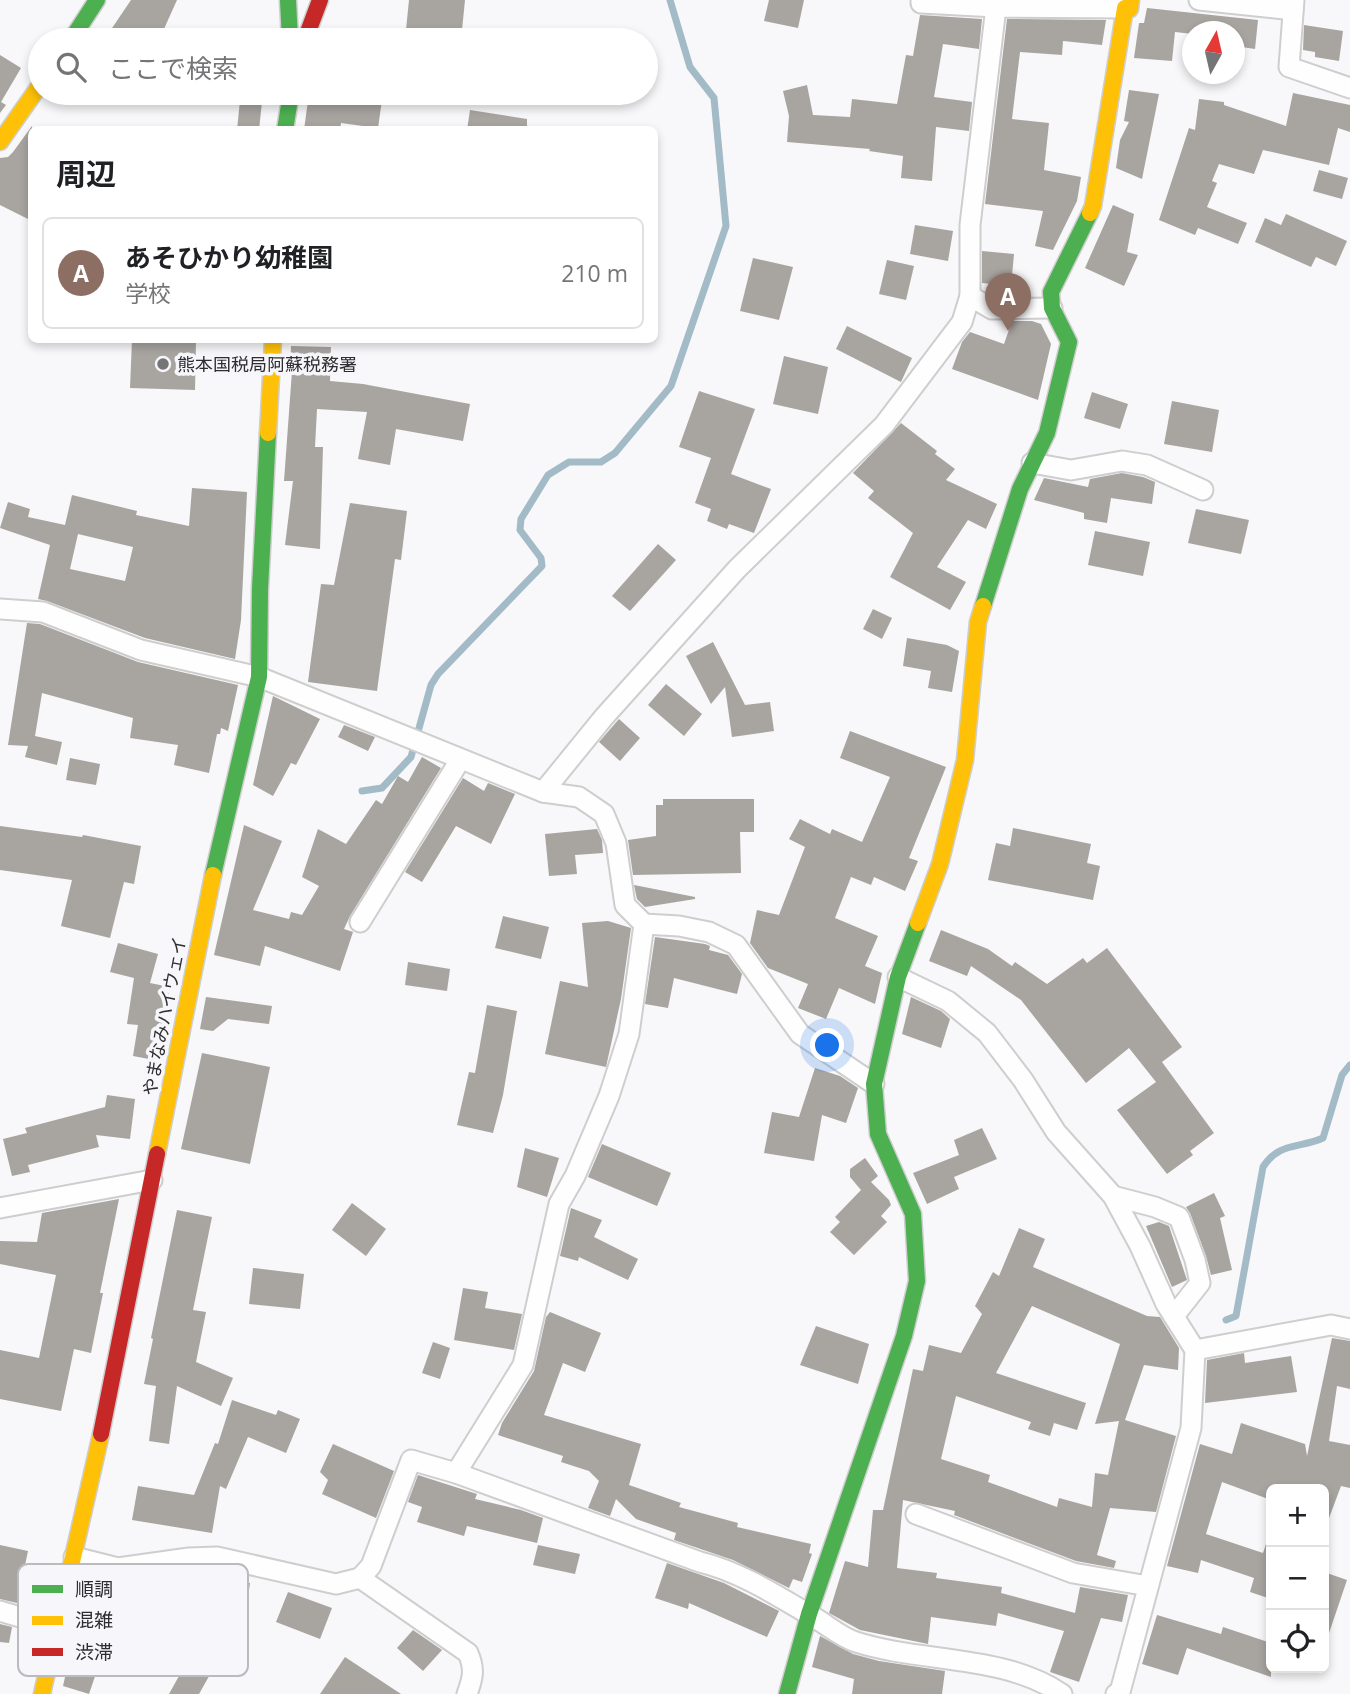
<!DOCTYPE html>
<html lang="ja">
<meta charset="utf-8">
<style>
:root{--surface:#fff;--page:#f6f6f6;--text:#202124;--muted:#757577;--line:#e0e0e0;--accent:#d93025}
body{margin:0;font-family:"Open Sans","Noto Sans JP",sans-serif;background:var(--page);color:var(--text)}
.controls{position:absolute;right:21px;bottom:21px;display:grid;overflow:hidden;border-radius:10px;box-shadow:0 4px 10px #0003}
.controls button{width:63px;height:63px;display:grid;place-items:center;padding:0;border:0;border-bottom:2px solid var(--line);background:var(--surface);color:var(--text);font:35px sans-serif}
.compass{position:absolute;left:1182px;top:21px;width:63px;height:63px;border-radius:50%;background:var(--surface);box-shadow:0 4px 10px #0003;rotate:8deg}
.you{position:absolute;left:828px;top:1046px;width:24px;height:24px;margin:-18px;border:5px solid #fff;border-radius:50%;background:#1a73e8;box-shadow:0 0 0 10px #1a73e833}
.badge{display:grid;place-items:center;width:46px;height:46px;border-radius:50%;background:var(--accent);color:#fff;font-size:23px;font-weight:700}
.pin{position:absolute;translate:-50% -58px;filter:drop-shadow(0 2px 4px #0008)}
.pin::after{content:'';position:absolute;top:37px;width:24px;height:21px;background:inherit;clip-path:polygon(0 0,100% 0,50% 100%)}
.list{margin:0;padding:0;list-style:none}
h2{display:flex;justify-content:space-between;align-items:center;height:91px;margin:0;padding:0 28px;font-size:30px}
h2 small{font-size:23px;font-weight:400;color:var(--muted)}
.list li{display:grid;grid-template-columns:46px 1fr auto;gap:21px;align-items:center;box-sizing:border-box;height:112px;margin:0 14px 14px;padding:0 14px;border:2px solid var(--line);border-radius:10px}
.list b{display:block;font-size:26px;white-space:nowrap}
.list p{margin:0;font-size:23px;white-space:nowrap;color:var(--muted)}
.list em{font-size:23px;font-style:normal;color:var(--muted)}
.icon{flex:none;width:38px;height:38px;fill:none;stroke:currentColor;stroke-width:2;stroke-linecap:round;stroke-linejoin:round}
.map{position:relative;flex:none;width:1350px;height:1694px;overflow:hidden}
.search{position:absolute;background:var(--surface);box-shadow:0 4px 10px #0003;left:28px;top:28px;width:630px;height:77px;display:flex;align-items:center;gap:18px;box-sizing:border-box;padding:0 24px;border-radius:38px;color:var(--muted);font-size:26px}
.panel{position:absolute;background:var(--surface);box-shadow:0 4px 10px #0003;left:28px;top:126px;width:630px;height:217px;border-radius:10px}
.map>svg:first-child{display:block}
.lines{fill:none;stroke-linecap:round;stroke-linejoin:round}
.stream{stroke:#a3bbc7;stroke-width:7}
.building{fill:#a8a4a0;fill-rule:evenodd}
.street-casing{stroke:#cececf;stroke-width:23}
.fast-casing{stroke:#cececf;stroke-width:19}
.slow-casing{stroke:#cececf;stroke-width:19}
.jam-casing{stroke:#cececf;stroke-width:19}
.street{stroke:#fefefe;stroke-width:19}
.fast{stroke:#4caf50;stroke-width:16}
.slow{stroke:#ffc107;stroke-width:16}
.jam{stroke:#c62828;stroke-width:16}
.poi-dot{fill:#757476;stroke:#f7f6fa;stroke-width:2.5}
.labels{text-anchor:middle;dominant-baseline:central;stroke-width:7;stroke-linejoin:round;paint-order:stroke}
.poi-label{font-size:18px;fill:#2e2e30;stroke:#f7f6fa;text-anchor:start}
.street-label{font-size:18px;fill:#2e2e30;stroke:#f7f6fa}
.key{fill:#f7f6fa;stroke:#bbbabd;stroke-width:2}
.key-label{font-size:19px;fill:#2e2e30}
</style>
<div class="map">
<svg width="1350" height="1694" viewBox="0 0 1350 1694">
<rect width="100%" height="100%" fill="#f8f7f9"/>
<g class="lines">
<g class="stream">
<polyline points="362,791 382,788 411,757 431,685 438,674 542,566 541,558 520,530 521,519 548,475 569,462 601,462 615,453 671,386 726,226 714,98 690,67 670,0"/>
<path d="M1226 1320 1236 1316 1263 1167C1279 1142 1298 1149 1323 1138L1342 1075 1350 1065"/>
</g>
</g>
<g class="building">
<polygon points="131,0 177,0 159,40 104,40"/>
<polygon points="409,0 465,0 461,40 405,40"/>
<polygon points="769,0 804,0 798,28 764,21"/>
<polygon points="1147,8 1258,20 1255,49 1235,46 1235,32 1193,32 1193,34 1175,32 1172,61 1134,58 1139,23 1144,23"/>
<polygon points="920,15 982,19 979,49 943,44 934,97 972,102 969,131 936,127 932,181 901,178 903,156 869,151 870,149 787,142 789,116 783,91 807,85 813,115 850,117 852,99 897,104 906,55 913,56"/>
<polygon points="1007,19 1106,20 1102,45 1063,41 1062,55 1020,52 1012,119 1049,123 1044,170 1081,177 1077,201 1053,250 1035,246 1043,211 985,204"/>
<polygon points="1304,25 1343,31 1339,61 1315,57 1315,52 1303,50"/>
<polygon points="0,55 21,68 1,102 6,105 0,113"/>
<polygon points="1129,90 1159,94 1142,179 1116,168 1120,140 1129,122 1124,121"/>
<polygon points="309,93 383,93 378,128 341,123 340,130 304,130"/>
<polygon points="1293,93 1350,105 1350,132 1338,128 1329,165 1263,150 1254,174 1219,164 1212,181 1217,183 1207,207 1247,223 1238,244 1198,228 1195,235 1159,220 1189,128 1195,130 1199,99 1224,102 1224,105 1286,126"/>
<polygon points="240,100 262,102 259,130 237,130"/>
<polygon points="470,110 527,119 527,130 467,130"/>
<polygon points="32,126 32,221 0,205 0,158 8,157 13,152"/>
<polygon points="1319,170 1348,178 1342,199 1313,191"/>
<polygon points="1113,205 1134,214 1127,252 1138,255 1124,286 1085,268"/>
<polygon points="1286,214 1347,241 1336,266 1316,257 1311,267 1255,242 1265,218 1281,225"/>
<polygon points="915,225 953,231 948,261 910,254"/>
<polygon points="982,251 1014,254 1011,286 982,283"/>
<polygon points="753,258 793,267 779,320 740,311"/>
<polygon points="887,260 914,266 906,300 879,294"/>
<polygon points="1012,321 1032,321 1041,324 1051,344 1038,400 952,369 962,342 970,332 1004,344"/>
<polygon points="847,326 912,358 901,382 836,349"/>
<polygon points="132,340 196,340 195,390 130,388"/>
<polygon points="291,346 331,347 330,381 363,384 470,404 463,441 396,429 390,465 358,459 367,412 317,409 315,447 323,447 320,549 285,545 293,481 284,481 292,371 290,371"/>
<polygon points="784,356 828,367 818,414 773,404"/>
<polygon points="699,391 755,409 731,474 771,489 754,533 729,524 727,529 707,521 711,509 695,503 711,458 679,447"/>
<polygon points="1092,392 1128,404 1120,429 1084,418"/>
<polygon points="1172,401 1219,410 1212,452 1164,444"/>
<polygon points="901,423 937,451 935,454 955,469 946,480 997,504 986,529 968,520 937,567 966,582 950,610 890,577 913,533 868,498 874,491 853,473"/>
<polygon points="1122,473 1143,477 1155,482 1152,504 1111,498 1107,523 1084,519 1084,513 1034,500 1044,478 1088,487 1090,479"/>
<path d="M192 488 247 492 241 620 235 659 145 638 47 601 38 599 50 545 0 528 8 502 30 509 28 517 65 525 72 495 137 511 136 515 189 526ZM78 534 133 547 125 581 70 569Z"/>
<polygon points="350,503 407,511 401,560 395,559 377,691 308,682 321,584 334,585"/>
<polygon points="1196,509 1249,520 1241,554 1188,543"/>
<polygon points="1095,531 1150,542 1143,576 1088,565"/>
<polygon points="658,544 676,560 630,611 612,596"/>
<polygon points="873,609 892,618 882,639 863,629"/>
<polygon points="27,623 40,624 138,662 238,685 228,731 221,728 220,734 217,734 209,773 174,765 178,745 130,738 133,718 42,693 35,736 62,742 57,765 25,757 28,746 8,745"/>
<polygon points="907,638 947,645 959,651 952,692 928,688 931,671 903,666"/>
<polygon points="713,642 745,705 770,702 774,731 732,737 725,687 711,704 686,656"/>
<polygon points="666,684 702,714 684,736 648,705"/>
<polygon points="273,696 320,719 296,765 291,763 273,796 253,785"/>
<polygon points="619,719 640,738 620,761 599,742"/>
<polygon points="344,725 375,737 368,751 338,737"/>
<polygon points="850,731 946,767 909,858 918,861 905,891 874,877 871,885 851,877 835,918 878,936 865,966 882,973 875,1004 839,988 826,1019 798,1008 808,984 768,968 750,943 757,910 779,915 805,847 789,839 800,819 830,834 832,829 862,842 890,777 840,758"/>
<polygon points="422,757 441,768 350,916 344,929 353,932 340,971 265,946 260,966 214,955 244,825 282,841 253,910 289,919 291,912 302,915 319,886 302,877 318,829 346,844 376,800 382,804 398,776 408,782"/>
<polygon points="70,758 100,764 96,785 66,780"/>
<polygon points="463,778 484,791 488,783 515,794 491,844 456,826 422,882 405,872"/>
<polygon points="663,799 754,799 754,832 740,832 741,873 633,875 628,840 656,836 656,805 663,805"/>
<polygon points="0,826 82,837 83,835 141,846 134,884 124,882 110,938 61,926 72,880 0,870"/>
<polygon points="1013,828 1091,844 1087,863 1100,866 1093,900 988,880 996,843 1010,846"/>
<polygon points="597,829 602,840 603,853 575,855 577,874 549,876 545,834"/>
<polygon points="634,885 695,897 695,899 645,907 637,899"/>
<polygon points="503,916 549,927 541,959 495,948"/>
<polygon points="608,921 631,928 621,999 606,1067 545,1054 560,981 588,987 582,923"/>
<polygon points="941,930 988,949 1012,966 1015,962 1047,984 1083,958 1087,963 1107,948 1182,1047 1162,1062 1214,1133 1190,1151 1193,1155 1167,1174 1117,1110 1156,1082 1129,1048 1086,1083 1021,1000 971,966 967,976 929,961"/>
<polygon points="655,937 705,944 710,946 709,950 728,955 742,974 737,994 674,978 668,1008 645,1004"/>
<polygon points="118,943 158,954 150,983 165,986 164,992 169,993 163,1024 159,1023 154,1060 133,1056 138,1025 127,1024 134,978 110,972"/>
<polygon points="408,962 450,969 447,991 405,985"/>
<polygon points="206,997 272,1006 269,1024 228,1019 213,1031 200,1029"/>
<polygon points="911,997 941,1011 950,1019 941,1048 902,1034"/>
<polygon points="487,1005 517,1011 503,1095 493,1133 457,1125 469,1072 475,1073"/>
<polygon points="202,1053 270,1067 250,1164 181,1149"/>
<polygon points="815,1068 840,1076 858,1088 846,1123 822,1115 814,1161 764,1153 772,1112 799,1117"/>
<polygon points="107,1095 135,1099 130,1139 96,1135 99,1147 28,1165 30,1172 12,1176 3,1139 27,1133 25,1128 105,1107"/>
<polygon points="982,1128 997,1159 954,1177 959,1189 927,1204 913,1173 959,1155 954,1140"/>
<polygon points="602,1144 671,1173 657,1206 588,1177"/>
<polygon points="525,1148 559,1158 547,1197 517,1187"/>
<polygon points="865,1158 878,1176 871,1182 889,1200 891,1205 881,1216 887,1222 854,1255 830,1232 840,1222 835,1217 861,1190 850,1177 850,1169"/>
<polygon points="1214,1193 1225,1216 1220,1218 1232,1270 1211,1275 1206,1256 1190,1213 1186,1207"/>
<polygon points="119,1199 100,1293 103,1293 91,1353 74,1349 61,1411 0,1399 0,1350 39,1358 56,1275 0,1264 0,1241 37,1242 42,1213"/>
<polygon points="352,1203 386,1229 366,1256 332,1230"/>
<polygon points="571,1208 602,1220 594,1237 638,1259 628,1280 579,1257 578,1261 560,1256"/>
<polygon points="177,1210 212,1217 193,1310 206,1312 196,1362 233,1378 221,1406 177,1386 169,1444 149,1441 156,1386 144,1384 153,1339 151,1338"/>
<polygon points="1159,1222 1169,1226 1187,1280 1172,1287 1146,1226"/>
<path d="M1019 1228 1045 1239 1033 1267 1147 1316 1160 1317 1179 1348 1178 1370 1144 1365 1125 1420 1176 1436 1156 1512 1110 1508 1097 1555 1116 1561 1114 1568 1076 1561 954 1515 955 1511 903 1500 897 1568 937 1573 936 1578 1002 1587 1001 1593 1075 1613 1080 1587 1128 1595 1122 1622 1101 1618 1079 1682 1050 1672 1064 1631 998 1613 996 1626 931 1617 928 1644 860 1630 829 1613 845 1561 868 1567 873 1510H883L913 1369 923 1371 929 1345 961 1353 982 1314 975 1306 993 1272 999 1276ZM1032 1306 1120 1344 1095 1424 1119 1421 1108 1475 1095 1473 1092 1507 1059 1498 1057 1507 988 1482 990 1475 941 1459 956 1396 1031 1422 1028 1429 1050 1436 1054 1423 1077 1430 1086 1403 996 1373Z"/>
<polygon points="253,1268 304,1274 300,1309 249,1304"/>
<polygon points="463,1288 488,1292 485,1308 522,1314 514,1350 454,1340"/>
<polygon points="550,1312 601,1333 585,1372 563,1363 544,1415 641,1444 629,1485 681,1503 679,1507 738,1523 737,1527 811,1544 809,1553 812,1554 802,1582 793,1579 789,1588 733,1560 674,1540 676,1533 636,1519 616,1499 610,1516 588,1508 599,1481 589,1471 561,1462 563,1456 498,1435 502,1423 534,1371 546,1317"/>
<polygon points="816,1326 869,1344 858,1384 800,1365"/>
<polygon points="1332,1338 1350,1341 1350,1389 1337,1386 1329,1441 1350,1445 1350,1488 1341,1486 1326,1526 1324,1526 1324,1489 1271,1489 1271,1500 1222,1482 1206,1534 1263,1553 1268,1538 1271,1538 1271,1599 1250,1592 1254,1578 1201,1560 1198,1573 1167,1566 1200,1444 1232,1454 1241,1423 1305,1444 1307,1456"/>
<polygon points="433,1342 450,1348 440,1379 422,1373"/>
<polygon points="1244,1353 1245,1363 1291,1356 1297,1392 1205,1403 1207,1360"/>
<polygon points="232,1400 276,1415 278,1410 300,1419 286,1453 248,1437 226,1489 220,1486 212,1533 132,1520 138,1486 194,1495 215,1443 218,1444"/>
<polygon points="333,1444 394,1471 376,1518 322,1494 328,1480 320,1472"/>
<polygon points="418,1475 477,1494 475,1499 521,1510 543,1518 537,1543 467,1526 464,1536 417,1522 422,1507 408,1502"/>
<polygon points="0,1545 28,1551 17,1603 0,1599"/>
<polygon points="538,1545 580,1554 575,1574 533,1565"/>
<polygon points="667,1563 724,1583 779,1611 767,1637 689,1603 688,1609 655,1598"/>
<polygon points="1324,1572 1347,1580 1327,1639 1324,1638"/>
<polygon points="203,1577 250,1583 247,1604 244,1604 221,1655 199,1694 169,1694 209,1622 154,1619 155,1594 201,1596"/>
<polygon points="288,1592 332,1608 320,1639 276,1622"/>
<polygon points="1157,1615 1221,1634 1223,1627 1271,1643 1271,1677 1187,1648 1178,1675 1142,1664"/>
<polygon points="0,1624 12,1627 9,1643 0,1642"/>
<polygon points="413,1630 442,1650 423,1671 397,1648"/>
<polygon points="820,1636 853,1654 879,1661 945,1671 942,1694 852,1694 854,1679 812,1667"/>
<polygon points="73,1642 103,1653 89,1694 63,1686"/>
<polygon points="345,1657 401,1694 320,1694"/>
</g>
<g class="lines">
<g class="street-casing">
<g id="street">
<polyline points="921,0 921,3 996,7"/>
<polyline points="1199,0 1293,10"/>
<polyline points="1294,0 1289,67 1350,88"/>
<polyline points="970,296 992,309 1052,308"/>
<polyline points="1032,463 1071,470 1122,461 1147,465 1203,490"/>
<polyline points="0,609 43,612 141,650 259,677 543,792 579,797 604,814 616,843 625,905 644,924 629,1034 609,1096 575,1176 559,1204 523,1365 456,1473"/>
<polyline points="543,792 604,717 737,569 884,425 962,322 970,296 970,225 996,7 1125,8"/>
<polyline points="360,922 460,760"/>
<polyline points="644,924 679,926 709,932 736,945 800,1034 874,1084"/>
<polyline points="898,977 948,1001 987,1033 1023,1080 1056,1132 1113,1196 1140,1246 1166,1304 1195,1350 1191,1428 1120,1692 1116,1694"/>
<polyline points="1113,1196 1155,1207 1179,1217 1195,1260 1200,1283 1174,1316"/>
<polyline points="0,1208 152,1180"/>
<polyline points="1195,1350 1331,1325 1350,1329"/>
<polyline points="916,1514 1073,1573 1148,1586"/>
<path d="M74 1557 118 1568 189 1558 217 1557 336 1584 360 1578 371 1566 411 1460 456 1473 700 1562C738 1571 776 1595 810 1615 825 1623 840 1637 856 1642 922 1663 1003 1654 1062 1694"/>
<path d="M360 1578 468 1653C475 1669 473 1678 467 1694"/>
<polyline points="0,1611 57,1628"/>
</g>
</g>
<g class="fast-casing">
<g id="fast">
<polyline points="288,0 290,40"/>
<polyline points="71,40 97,0"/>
<polyline points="285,130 291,93"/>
<polyline points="983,606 1020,489 1047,433 1069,342 1052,308 1051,292 1090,213"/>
<polyline points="213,875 259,677 260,589 268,433"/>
<polyline points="787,1694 809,1614 904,1336 917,1281 913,1214 878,1134 874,1084 898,977 918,923"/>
</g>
</g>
<g class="slow-casing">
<g id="slow">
<polyline points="0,142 40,85"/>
<polyline points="1090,213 1093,206 1125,8 1130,9 1131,0"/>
<polyline points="268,433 273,340"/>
<polyline points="918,923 940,864 965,760 978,622 983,606"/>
<polyline points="157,1154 213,875"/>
<polyline points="42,1694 101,1434"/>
</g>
</g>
<g class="jam-casing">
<g id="jam">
<polyline points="305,40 320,0"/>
<polyline points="101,1434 157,1154"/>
</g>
</g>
<use href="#street" class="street"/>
<use href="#fast" class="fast"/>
<use href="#slow" class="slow"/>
<use href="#jam" class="jam"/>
</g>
<circle class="poi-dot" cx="163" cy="364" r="7"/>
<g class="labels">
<g class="poi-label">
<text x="177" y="364">熊本国税局阿蘇税務署</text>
</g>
<g class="street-label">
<text transform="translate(164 1016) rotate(-79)">やまなみハイウェイ</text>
</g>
</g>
<rect x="18" y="1564" width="230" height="112" rx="10" class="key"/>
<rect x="32" y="1585" width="31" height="8" fill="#4caf50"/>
<rect x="32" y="1616" width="31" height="9" fill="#ffc107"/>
<rect x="32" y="1648" width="31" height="8" fill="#c62828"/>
<g class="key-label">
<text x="75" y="1596">順調</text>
<text x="75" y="1627">混雑</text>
<text x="75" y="1659">渋滞</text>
</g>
</svg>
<div class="controls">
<button>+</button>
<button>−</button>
<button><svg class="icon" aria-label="locate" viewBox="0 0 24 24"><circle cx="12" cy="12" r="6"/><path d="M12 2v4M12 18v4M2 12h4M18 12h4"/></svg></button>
</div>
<svg class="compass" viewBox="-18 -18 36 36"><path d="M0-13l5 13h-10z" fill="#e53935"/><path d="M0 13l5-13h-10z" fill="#757577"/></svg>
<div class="you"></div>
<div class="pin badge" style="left:1008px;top:331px;background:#8d6e63">A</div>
<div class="search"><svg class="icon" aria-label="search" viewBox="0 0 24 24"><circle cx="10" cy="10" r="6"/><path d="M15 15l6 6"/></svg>ここで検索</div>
<section class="panel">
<h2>周辺<small></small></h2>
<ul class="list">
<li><span class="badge" style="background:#8d6e63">A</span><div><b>あそひかり幼稚園</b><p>学校</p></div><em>210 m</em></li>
</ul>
</section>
</div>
